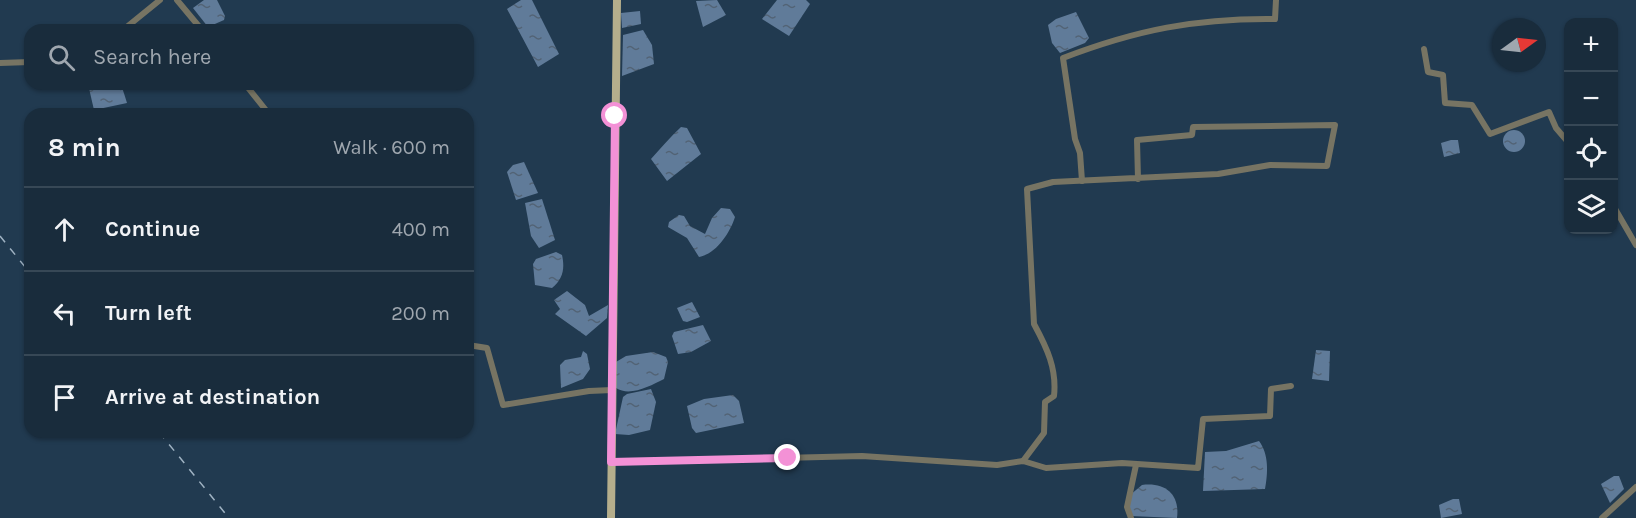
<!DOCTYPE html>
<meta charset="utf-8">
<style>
:root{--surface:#192c3c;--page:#263847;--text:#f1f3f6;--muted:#9fa7af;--line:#374856}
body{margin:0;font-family:Karla,sans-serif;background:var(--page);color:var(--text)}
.controls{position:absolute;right:18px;top:18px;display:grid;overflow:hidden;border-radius:12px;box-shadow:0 2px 4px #0004}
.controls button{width:54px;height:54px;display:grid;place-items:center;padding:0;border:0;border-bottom:2px solid var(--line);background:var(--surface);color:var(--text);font:30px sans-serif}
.compass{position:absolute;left:1492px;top:18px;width:54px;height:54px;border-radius:50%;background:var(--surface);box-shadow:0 2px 4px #0004;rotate:75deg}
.stop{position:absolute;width:18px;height:18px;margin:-14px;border:4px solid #f391d6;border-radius:50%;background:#fff}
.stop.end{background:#f391d6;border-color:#fff;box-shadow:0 2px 6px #0008}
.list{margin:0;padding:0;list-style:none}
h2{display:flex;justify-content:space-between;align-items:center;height:78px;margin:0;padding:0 24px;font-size:26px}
h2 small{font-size:20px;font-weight:400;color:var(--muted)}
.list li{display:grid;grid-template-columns:39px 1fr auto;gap:18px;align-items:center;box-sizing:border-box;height:84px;padding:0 24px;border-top:2px solid var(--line)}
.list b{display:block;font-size:22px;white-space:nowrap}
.list em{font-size:20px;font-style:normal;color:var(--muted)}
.icon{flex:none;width:33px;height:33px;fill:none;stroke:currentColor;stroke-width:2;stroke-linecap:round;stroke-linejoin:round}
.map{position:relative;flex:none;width:1636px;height:518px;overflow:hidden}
.search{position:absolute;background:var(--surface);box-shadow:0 2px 4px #0004;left:24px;top:24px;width:450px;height:66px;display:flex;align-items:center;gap:15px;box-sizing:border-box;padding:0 21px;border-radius:18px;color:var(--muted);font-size:22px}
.panel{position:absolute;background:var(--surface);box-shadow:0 2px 4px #0004;left:24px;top:108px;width:450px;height:330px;border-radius:18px}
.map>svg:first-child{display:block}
.water{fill:url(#water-ripples)}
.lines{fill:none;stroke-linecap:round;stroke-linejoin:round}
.minor{stroke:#777463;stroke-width:6}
.major{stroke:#b5ae8c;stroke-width:8}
.rail{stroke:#9fb2c2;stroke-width:1.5;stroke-dasharray:8 8;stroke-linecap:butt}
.route{stroke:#f391d6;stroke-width:8}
</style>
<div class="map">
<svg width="1636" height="518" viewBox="0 0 1636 518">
<defs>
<pattern id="water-ripples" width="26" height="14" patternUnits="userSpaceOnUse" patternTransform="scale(1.5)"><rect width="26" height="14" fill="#607b99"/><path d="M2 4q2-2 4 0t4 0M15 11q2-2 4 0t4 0" fill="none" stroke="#526375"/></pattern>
</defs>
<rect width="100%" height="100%" fill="#213a50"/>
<g class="water">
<polygon points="204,0 217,0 225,16 224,20 208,27 193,8"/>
<polygon points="521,0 532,0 559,54 538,67 507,9"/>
<polygon points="717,0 726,15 703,27 696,1"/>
<polygon points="777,0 806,0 810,4 789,36 762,19"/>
<polygon points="640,11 641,24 622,28 621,13"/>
<polygon points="1076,12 1089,38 1085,43 1060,53 1052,43 1048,25 1056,19"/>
<polygon points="643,30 652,45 654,64 622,76 623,35"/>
<polygon points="88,84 121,84 127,103 94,110"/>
<path d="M681 127 687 128 701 154 667 181 651 159C661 148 670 137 681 127Z"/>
<circle cx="1514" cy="141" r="11"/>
<polygon points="1451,140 1458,140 1460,153 1444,157 1441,143"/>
<polygon points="524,162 538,193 516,200 507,172 513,165"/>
<polygon points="542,199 555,240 539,248 531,236 525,203"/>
<path d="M721 208 730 209 735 217C730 233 716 254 699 257L687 238 668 227 669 222 679 215 684 216 690 226 705 234 712 218Z"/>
<path d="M556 252 562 255C565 269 563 279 552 288L535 285 533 264 536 259Z"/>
<polygon points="567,291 585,305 589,316 608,305 607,318 586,336 555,314 560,309 554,300"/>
<polygon points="692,302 700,317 687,322 683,321 677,308"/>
<polygon points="703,325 711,341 691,352 678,354 672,336 674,332"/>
<polygon points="1316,350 1330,351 1329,381 1312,379"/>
<polygon points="583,351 587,354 590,369 583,379 561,388 560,365 565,360 581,357"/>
<path d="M653 352 666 357 668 362 664 379C650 386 630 397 616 388V362L626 356Z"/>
<polygon points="651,389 656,402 650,430 629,435 615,434 623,397 627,394"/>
<polygon points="733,395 739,401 744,423 696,433 692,428 687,406 704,399"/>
<path d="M1259 441C1269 454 1268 473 1265 489L1203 491 1205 452 1226 451Z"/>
<polygon points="1614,476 1619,476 1624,489 1610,503 1601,484"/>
<path d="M1142 485C1166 482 1180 495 1177 518L1131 516 1128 504 1130 495Z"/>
<polygon points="1453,499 1459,499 1462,514 1441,518 1439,505"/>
</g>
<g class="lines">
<g class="minor">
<polyline points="177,0 202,30"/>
<polyline points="123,30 160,0"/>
<polyline points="1424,49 1428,72 1443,75 1445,103 1472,105 1490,134 1549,112 1556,128 1568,142"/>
<polyline points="0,63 30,62"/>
<polyline points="245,84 269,114"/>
<path d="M1082 181 1080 153 1075 139 1063 58C1136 30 1196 18 1275 19L1276 0"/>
<polyline points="1614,207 1636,245"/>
<polyline points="468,345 487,348 503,405 589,391 612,390"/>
<path d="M1023 461 1044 433 1045 402 1054 396C1057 369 1047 348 1034 324L1027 189 1053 182 1218 174 1270 165 1327 166 1335 125 1193 127 1192 135 1137 140 1138 179"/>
<polyline points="611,462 862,456 997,465 1023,461 1046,468 1122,463 1198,468 1203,419 1270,416 1271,389 1291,386"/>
<polyline points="1131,518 1127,507 1136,465"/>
<polyline points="1602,518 1636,487"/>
</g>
<polyline class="major" points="611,518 617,0"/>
<g class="rail">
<polyline points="0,236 30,273"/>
<polyline points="159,432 229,518"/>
</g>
</g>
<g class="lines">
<polyline class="route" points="615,116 611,462 788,458"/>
</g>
</svg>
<div class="controls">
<button>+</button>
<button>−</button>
<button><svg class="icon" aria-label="locate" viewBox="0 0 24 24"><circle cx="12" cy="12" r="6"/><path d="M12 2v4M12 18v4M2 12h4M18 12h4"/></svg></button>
<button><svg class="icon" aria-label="layers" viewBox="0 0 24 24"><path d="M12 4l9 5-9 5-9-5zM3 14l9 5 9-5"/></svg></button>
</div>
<svg class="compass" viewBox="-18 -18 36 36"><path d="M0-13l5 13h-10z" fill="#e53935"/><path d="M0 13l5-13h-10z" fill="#9fa7af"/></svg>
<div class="stop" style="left:615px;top:116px"></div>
<div class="stop end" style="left:788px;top:458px"></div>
<div class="search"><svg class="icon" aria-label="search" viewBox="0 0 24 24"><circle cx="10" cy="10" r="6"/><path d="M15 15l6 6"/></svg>Search here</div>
<section class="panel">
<h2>8 min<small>Walk · 600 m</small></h2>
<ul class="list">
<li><svg class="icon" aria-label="ahead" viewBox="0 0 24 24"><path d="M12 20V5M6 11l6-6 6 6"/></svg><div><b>Continue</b></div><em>400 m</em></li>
<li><svg class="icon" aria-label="left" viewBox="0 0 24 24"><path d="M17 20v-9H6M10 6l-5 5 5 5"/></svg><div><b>Turn left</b></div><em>200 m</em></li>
<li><svg class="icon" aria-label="arrive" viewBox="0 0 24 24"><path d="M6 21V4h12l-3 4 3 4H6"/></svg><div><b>Arrive at destination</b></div></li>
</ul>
</section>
</div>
